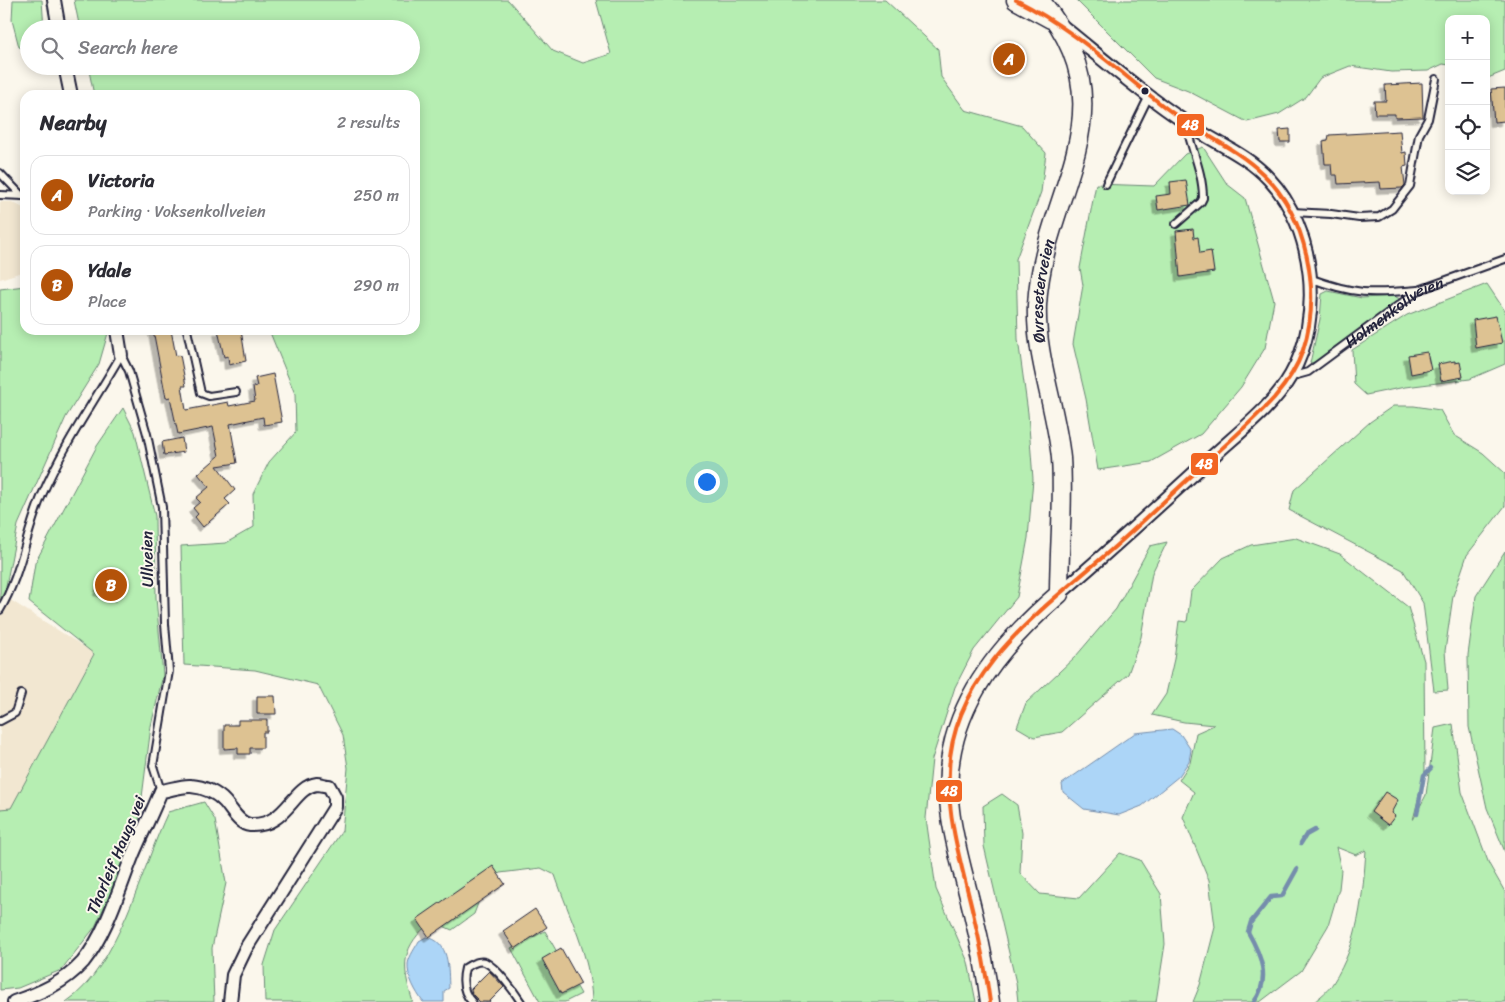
<!DOCTYPE html>
<meta charset="utf-8">
<style>
:root{--surface:#fff;--page:#f2f2f3;--text:#2b2b33;--muted:#7c7c81;--line:#e1e1e2;--accent:#b45309}
body{margin:0;font-family:Sriracha,sans-serif;background:var(--page);color:var(--text)}
.controls{position:absolute;right:15px;top:15px;display:grid;overflow:hidden;border-radius:10px;box-shadow:0 2px 12px #0003}
.controls button{width:45px;height:45px;display:grid;place-items:center;padding:0;border:0;border-bottom:1px solid var(--line);background:var(--surface);color:var(--text);font:25px sans-serif}
.you{position:absolute;left:706px;top:481px;width:18px;height:18px;margin:-12px;border:4px solid #fff;border-radius:50%;background:#1a73e8;box-shadow:0 0 0 8px #1a73e833}
.badge{display:grid;place-items:center;width:32px;height:32px;border-radius:50%;background:var(--accent);color:#fff;font-size:16px;font-weight:700}
.pin{position:absolute;translate:-50% -50%;border:2px solid #fff;box-shadow:0 1px 5px #0006}
.list{margin:0;padding:0;list-style:none}
h2{display:flex;justify-content:space-between;align-items:center;height:65px;margin:0;padding:0 20px;font-size:21px}
h2 small{font-size:16px;font-weight:400;color:var(--muted)}
.list li{display:grid;grid-template-columns:32px 1fr auto;gap:15px;align-items:center;box-sizing:border-box;height:80px;margin:0 10px 10px;padding:0 10px;border:1px solid var(--line);border-radius:15px}
.list b{display:block;font-size:19px;white-space:nowrap}
.list p{margin:0;font-size:16px;white-space:nowrap;color:var(--muted)}
.list em{font-size:16px;font-style:normal;color:var(--muted)}
.icon{flex:none;width:28px;height:28px;fill:none;stroke:currentColor;stroke-width:2;stroke-linecap:round;stroke-linejoin:round}
.map{position:relative;flex:none;width:1505px;height:1002px;overflow:hidden}
.search{position:absolute;background:var(--surface);box-shadow:0 2px 12px #0003;left:20px;top:20px;width:400px;height:55px;display:flex;align-items:center;gap:12px;box-sizing:border-box;padding:0 18px;border-radius:28px;color:var(--muted);font-size:19px}
.panel{position:absolute;background:var(--surface);box-shadow:0 2px 12px #0003;left:20px;top:90px;width:400px;height:245px;border-radius:15px}
.map>svg:first-child{display:block}
.built{fill:#f2e7d1}
.green{fill:#b6eeb2;stroke:#6c8876}
.water{fill:#acd5f7;stroke:#758dac}
.lines{fill:none;stroke-linecap:round;stroke-linejoin:round}
.stream{stroke:#758dac;stroke-width:4.5}
.building{fill:#ddc292;stroke:#22223b;filter:url(#shadow)}
.lane-casing{stroke:#22223b;stroke-width:10}
.street-casing{stroke:#22223b;stroke-width:16}
.secondary-casing{stroke:#22223b;stroke-width:21}
.lane{stroke:#fbf7ec;stroke-width:6}
.street{stroke:#fbf7ec;stroke-width:12}
.secondary{stroke:#fbf7ec;stroke-width:18}
.bus-1-casing{stroke:#fbf7ec;stroke-width:8}
.bus-1{stroke:#f26522;stroke-width:4}
.bus-dot{fill:#22223b;stroke:#fbf7ec;stroke-width:2}
.labels{text-anchor:middle;dominant-baseline:central;stroke-width:4;stroke-linejoin:round;paint-order:stroke}
.street-label{font-size:16px;fill:#22223b;stroke:#fbf7ec}
.line-badge{stroke:#fbf7ec;stroke-width:2}
.badge-label{font-size:14px;text-anchor:middle;font-weight:bold;fill:#fff}
</style>
<div class="map">
<svg width="1505" height="1002" viewBox="0 0 1505 1002">
<defs>
<filter id="shadow"><feDropShadow dx="-4.5" dy="4.5" stdDeviation="0" flood-color="#0004"/></filter>
</defs>
<rect width="100%" height="100%" fill="#fbf7ec"/>
<filter id="ink" filterUnits="userSpaceOnUse"><feTurbulence type="fractalNoise" baseFrequency=".02" numOctaves="2"/><feDisplacementMap in="SourceGraphic" scale="10" xChannelSelector="R" yChannelSelector="G"/><feConvolveMatrix kernelMatrix="1 2 1 2 8 2 1 2 1" color-interpolation-filters="sRGB"/></filter>
<g filter="url(#ink)">
<g class="built">
<polygon points="0,202 12,202 25,209 25,271 0,279"/>
<polygon points="4,596 94,653 11,809 0,809 0,600"/>
</g>
<g class="green">
<polygon points="13,0 42,0 44,29 29,29 29,50 19,47 12,20"/>
<path d="M74 0H508L553 51 583 63 611 54 596 0H885L938 49 941 77 965 110 1022 126 1046 153 1041 192 1016 259 1018 339 1028 413 1033 479 1028 538 1017 597 974 650 955 687 932 759 926 818 936 889 968 962 976 1002H589L592 999C589 952 570 919 555 875L541 868 500 873 485 885 474 914 452 930 432 921C401 947 401 965 413 1002H265L264 965 275 930 342 831 348 768 343 735 318 685 255 670 184 665 181 546 226 543 254 527 253 494 269 462 296 432 295 394 269 330H415V95H94L88 66H411V29H80Z"/>
<polygon points="1076,0 1505,0 1505,71 1488,78 1486,84 1486,19 1449,19 1449,65 1443,64 1428,71 1391,72 1350,66 1320,78 1306,97 1279,114 1247,122 1188,91 1154,78"/>
<polygon points="1203,147 1227,184 1245,198 1274,301 1265,348 1241,387 1201,434 1151,462 1098,470 1086,399 1073,344 1083,285 1080,268 1096,184 1154,186 1185,154"/>
<polygon points="1487,284 1505,311 1505,364 1470,379 1405,387 1366,395 1354,384 1352,350 1407,315"/>
<polygon points="25,286 25,330 107,330 108,333 99,364 66,417 18,525 4,596 0,600 0,289"/>
<polygon points="1328,291 1362,298 1394,296 1400,299 1315,362 1310,363 1320,319 1322,294"/>
<polygon points="1393,406 1414,406 1440,410 1454,435 1483,453 1505,473 1505,506 1467,555 1453,596 1445,651 1448,690 1434,691 1423,603 1403,570 1289,510 1294,490 1370,422"/>
<polygon points="123,408 135,432 155,516 156,598 163,675 151,726 139,821 121,870 95,927 61,970 18,988 0,990 0,809 11,808 94,654 29,602 35,563 97,446"/>
<path d="M1296 538 1340 554 1408 607 1424 661 1425 772 1413 820 1426 795 1435 728 1453 724 1462 792 1489 864 1505 892V1002H1314C1321 996 1329 990 1333 983 1359 943 1363 895 1366 850L1356 855 1336 847 1341 870 1339 889 1328 926 1301 971 1260 1002H1193L1200 985 1215 927 1209 880 1183 817 1194 792 1179 780 1190 763 1196 733 1214 725 1184 722 1152 715 1166 694 1174 659 1179 621 1187 622 1191 591 1223 558 1251 545Z"/>
<polygon points="1167,542 1152,573 1141,637 1128,674 1062,732 1034,737 1017,727 1026,703 1076,656 1116,609 1150,546"/>
<polygon points="1505,551 1505,852 1487,808 1469,727 1468,655 1476,596"/>
<polygon points="1002,794 1017,805 1022,833 1020,873 1040,894 1079,898 1120,853 1140,860 1161,894 1165,944 1156,1002 1018,1002 1016,983 984,846 983,806"/>
<path d="M204 802 215 820 226 883 212 948 214 1002H66C118 968 142 867 168 812Z"/>
<polygon points="545,931 581,994 565,1002 540,1002 511,948"/>
</g>
<g class="water">
<polygon points="1172,729 1181,735 1191,750 1189,761 1179,776 1142,806 1119,815 1084,809 1063,792 1062,784 1135,733"/>
<path d="M426 937C450 941 448 968 449 988L444 991V1002H423C416 992 407 977 408 964 409 956 416 947 419 941Z"/>
</g>
<g class="lines">
<g class="stream">
<polyline points="1417,814 1424,775 1431,768"/>
<polyline points="1301,843 1306,835 1315,830"/>
<path d="M1254 1002C1271 979 1261 955 1248 932L1251 922 1271 897 1282 896 1297 869"/>
</g>
</g>
<g class="building">
<polygon points="1422,83 1423,117 1395,118 1395,114 1375,114 1374,101 1386,101 1385,85"/>
<polygon points="1505,88 1505,121 1494,122 1491,89"/>
<polygon points="1290,129 1290,142 1280,142 1279,130"/>
<polygon points="1400,131 1402,153 1406,152 1407,166 1403,167 1405,185 1402,188 1381,189 1380,182 1338,184 1337,175 1332,175 1331,164 1325,164 1323,141 1328,140 1329,135"/>
<polygon points="1186,180 1190,205 1158,210 1156,196 1171,194 1170,182"/>
<polygon points="1193,229 1194,238 1198,237 1200,253 1211,251 1214,272 1180,277 1176,231"/>
<polygon points="1496,316 1502,343 1476,348 1473,320"/>
<polygon points="153,330 171,330 176,356 180,355 186,386 182,386 186,410 228,402 229,406 255,401 253,387 257,386 255,378 273,374 282,422 264,425 263,417 230,424 237,463 217,466 235,490 225,499 230,504 203,527 195,517 198,514 193,508 200,502 196,498 209,487 198,474 219,456 213,427 178,434 170,397 166,398"/>
<polygon points="218,330 241,330 246,361 229,365 228,356 224,357"/>
<polygon points="1427,352 1431,370 1411,374 1408,355"/>
<polygon points="1455,361 1455,363 1460,362 1463,377 1441,381 1438,364"/>
<polygon points="182,438 184,452 164,455 162,442"/>
<polygon points="103,574 124,580 120,597 98,591"/>
<polygon points="257,696 275,696 276,714 257,714"/>
<polygon points="238,720 267,720 267,732 263,732 263,748 250,748 250,754 238,754 238,748 224,749 224,725 238,725"/>
<polygon points="1385,792 1398,800 1391,813 1395,816 1388,825 1371,812"/>
<polygon points="493,866 505,884 429,937 417,919"/>
<polygon points="535,909 547,927 515,949 503,931"/>
<polygon points="561,948 581,984 561,994 542,959"/>
<polygon points="489,971 504,987 489,1002 480,1002 472,994 471,989"/>
</g>
<g class="lines">
<g class="lane-casing">
<g id="lane">
<polyline points="0,173 22,196"/>
<polyline points="1106,184 1149,96"/>
<polyline points="0,195 24,196"/>
<polyline points="1292,212 1331,214 1359,218 1379,217 1392,209 1410,186 1419,135 1428,119 1436,79"/>
<path d="M1176 224 1201 202 1203 198C1203 172 1191 149 1186 124"/>
<path d="M1309 278C1355 295 1371 294 1418 290"/>
<polyline points="187,330 201,393 209,396 236,392"/>
<polyline points="121,355 129,371 147,434 162,507 165,624 169,671 153,766 161,791"/>
<path id="s1" d="M1290 377 1308 372 1419 290 1505 259"/>
<path d="M0 610C21 575 26 532 42 495 63 446 94 402 121 355"/>
<polyline points="0,721 15,713 21,694"/>
<path d="M472 1002C462 992 462 980 465 968 471 964 478 960 485 962 497 968 514 991 521 1002"/>
</g>
</g>
<g class="street-casing">
<g id="street">
<polyline points="54,0 59,29"/>
<polyline points="65,66 71,95"/>
<polyline points="117,330 121,355"/>
<path d="M1059 594C1111 550 1161 503 1212 457 1239 432 1272 408 1291 375 1324 318 1315 228 1269 179 1246 154 1215 143 1188 124 1144 95 1104 60 1063 27"/>
<path d="M14 1002C40 993 64 983 83 962 107 932 119 889 133 854 142 833 152 813 161 791 170 790 182 785 191 786 204 787 217 793 225 802 232 810 239 824 250 825 287 827 292 787 317 784 320 784 326 786 329 786L335 797V807L246 948 233 975 230 1002"/>
</g>
</g>
<g class="secondary-casing">
<g id="secondary">
<polyline points="1016,0 1051,19"/>
<path id="s2" d="M990 1002C986 972 980 942 973 913 965 878 954 845 950 810 938 719 994 650 1059 594 1059 549 1064 503 1061 458 1056 407 1035 356 1037 305 1043 190 1134 112 1040 0"/>
</g>
</g>
<use href="#lane" class="lane"/>
<use href="#street" class="street"/>
<use href="#secondary" class="secondary"/>
<g class="bus-1-casing">
<path id="bus-1" d="M990 1002C986 972 980 942 973 913 962 866 947 820 949 772 951 673 1043 609 1111 550 1140 525 1168 497 1197 471 1223 447 1250 424 1274 398 1286 384 1297 368 1303 350 1322 292 1307 216 1263 174 1235 147 1197 132 1166 108 1117 70 1072 28 1016 0"/>
</g>
<use href="#bus-1" class="bus-1"/>
</g>
</g>
<circle class="bus-dot" cx="1145" cy="91" r="4.5"/>
<g class="labels">
<g class="street-label">
<text stroke="none"><textPath href="#s2" startOffset="755">Øvreseterveien</textPath></text>
<text stroke="none"><textPath href="#s1" startOffset="124">Holmenkollveien</textPath></text>
<text transform="translate(147 559) rotate(-91)">Ullveien</text>
<text transform="translate(116 855) rotate(-67)">Thorleif Haugs vei</text>
</g>
</g>
<g class="line-badge">
<rect x="1176" y="113" width="29" height="24" rx="5" fill="#f26522"/>
<rect x="1190" y="452" width="29" height="24" rx="5" fill="#f26522"/>
<rect x="935" y="779" width="28" height="24" rx="5" fill="#f26522"/>
</g>
<g class="badge-label">
<text x="1190" y="130">48</text>
<text x="1204" y="469">48</text>
<text x="949" y="796">48</text>
</g>
</svg>
<div class="controls">
<button>+</button>
<button>−</button>
<button><svg class="icon" aria-label="locate" viewBox="0 0 24 24"><circle cx="12" cy="12" r="6"/><path d="M12 2v4M12 18v4M2 12h4M18 12h4"/></svg></button>
<button><svg class="icon" aria-label="layers" viewBox="0 0 24 24"><path d="M12 4l9 5-9 5-9-5zM3 14l9 5 9-5"/></svg></button>
</div>
<div class="you"></div>
<div class="pin badge" style="left:1009px;top:59px">A</div>
<div class="pin badge" style="left:111px;top:585px">B</div>
<div class="search"><svg class="icon" aria-label="search" viewBox="0 0 24 24"><circle cx="10" cy="10" r="6"/><path d="M15 15l6 6"/></svg>Search here</div>
<section class="panel">
<h2>Nearby<small>2 results</small></h2>
<ul class="list">
<li><span class="badge">A</span><div><b>Victoria</b><p>Parking · Voksenkollveien</p></div><em>250 m</em></li>
<li><span class="badge">B</span><div><b>Ydale</b><p>Place</p></div><em>290 m</em></li>
</ul>
</section>
</div>
